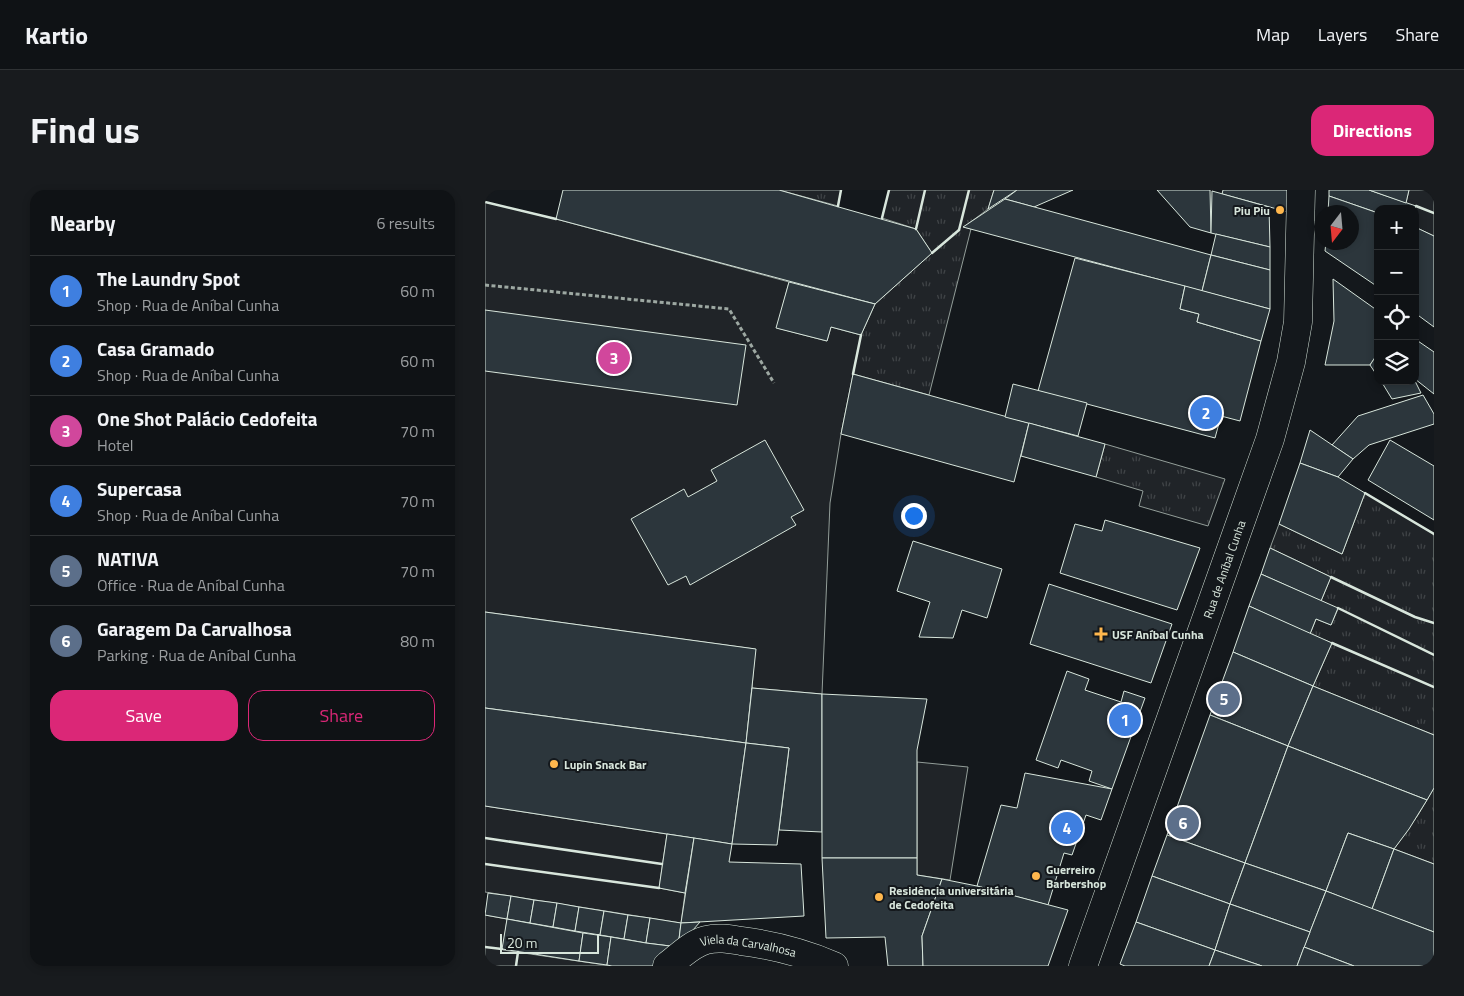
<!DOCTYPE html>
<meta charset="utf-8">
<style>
:root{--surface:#0f1215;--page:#181b1e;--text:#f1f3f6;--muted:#9b9ea0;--line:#2f3234;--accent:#db2777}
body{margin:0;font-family:"Titillium Web",sans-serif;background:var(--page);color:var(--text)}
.controls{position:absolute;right:15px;top:15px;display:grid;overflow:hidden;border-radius:10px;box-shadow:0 2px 8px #0003}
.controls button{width:45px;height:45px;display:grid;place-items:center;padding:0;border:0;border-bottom:1px solid var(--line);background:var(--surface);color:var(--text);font:25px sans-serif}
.compass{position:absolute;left:829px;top:15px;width:45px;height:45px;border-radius:50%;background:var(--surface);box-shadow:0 2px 8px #0003;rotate:196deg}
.scale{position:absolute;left:15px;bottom:12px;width:99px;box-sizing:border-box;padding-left:5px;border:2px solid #d8e6dc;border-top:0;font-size:14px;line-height:18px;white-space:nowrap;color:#d8e6dc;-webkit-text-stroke:4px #14181c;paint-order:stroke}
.you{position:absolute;left:428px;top:325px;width:18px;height:18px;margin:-12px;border:4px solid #fff;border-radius:50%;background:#1a73e8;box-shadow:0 0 0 8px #1a73e833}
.badge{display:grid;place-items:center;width:32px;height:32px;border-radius:50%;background:var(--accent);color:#fff;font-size:16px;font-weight:700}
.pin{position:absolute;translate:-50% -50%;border:2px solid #fff;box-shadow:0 1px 5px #0006}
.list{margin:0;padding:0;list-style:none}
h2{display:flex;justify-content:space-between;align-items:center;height:65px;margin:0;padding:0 20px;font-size:21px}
h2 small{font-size:16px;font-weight:400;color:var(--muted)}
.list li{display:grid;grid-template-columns:32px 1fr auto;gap:15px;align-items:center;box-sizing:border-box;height:70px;padding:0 20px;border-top:1px solid var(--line)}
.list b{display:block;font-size:19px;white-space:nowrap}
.list p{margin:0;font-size:16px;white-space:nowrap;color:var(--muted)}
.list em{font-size:16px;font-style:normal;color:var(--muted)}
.actions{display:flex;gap:10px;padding:15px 20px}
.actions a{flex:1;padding:11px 0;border:1px solid var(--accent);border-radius:15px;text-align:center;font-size:18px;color:var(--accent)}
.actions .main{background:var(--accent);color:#fff}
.icon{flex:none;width:28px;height:28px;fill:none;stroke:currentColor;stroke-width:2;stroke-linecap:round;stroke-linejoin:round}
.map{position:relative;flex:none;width:949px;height:776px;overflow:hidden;border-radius:15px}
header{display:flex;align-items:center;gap:30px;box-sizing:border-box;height:70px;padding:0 25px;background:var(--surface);border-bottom:1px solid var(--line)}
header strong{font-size:24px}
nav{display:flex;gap:28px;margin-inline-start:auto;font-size:18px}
.intro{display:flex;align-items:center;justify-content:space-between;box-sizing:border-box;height:120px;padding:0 30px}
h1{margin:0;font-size:35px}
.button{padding:12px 22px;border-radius:15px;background:var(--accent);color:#fff;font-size:18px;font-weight:700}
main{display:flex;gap:30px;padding:0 30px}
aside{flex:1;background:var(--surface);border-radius:15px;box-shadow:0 2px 8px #0003}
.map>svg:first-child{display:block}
.grass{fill:url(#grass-tufts);stroke:#939e99}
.garden{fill:#202428;stroke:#939e99}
.building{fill:#2c363c;stroke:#d8e6dc}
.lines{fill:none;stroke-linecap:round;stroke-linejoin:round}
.street-casing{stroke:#d8e6dc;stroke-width:29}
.secondary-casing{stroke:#d8e6dc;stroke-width:29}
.path{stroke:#9da8a2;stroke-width:3;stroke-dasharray:4 2.5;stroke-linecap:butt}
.street{stroke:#14181c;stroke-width:28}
.secondary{stroke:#14181c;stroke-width:28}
.wall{stroke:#d8e6dc;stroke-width:2.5}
.poi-dot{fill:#ffb74d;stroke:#14181c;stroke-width:2}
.labels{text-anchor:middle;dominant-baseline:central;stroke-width:4;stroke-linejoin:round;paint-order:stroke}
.poi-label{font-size:12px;font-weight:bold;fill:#d8e6dc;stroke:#14181c;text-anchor:start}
.street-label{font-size:12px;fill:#d8e6dc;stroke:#14181c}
</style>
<header>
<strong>Kartio</strong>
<nav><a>Map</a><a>Layers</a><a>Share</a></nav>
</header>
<div class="intro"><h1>Find us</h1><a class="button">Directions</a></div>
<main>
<aside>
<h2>Nearby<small>6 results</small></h2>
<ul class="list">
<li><span class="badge" style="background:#3f7fe0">1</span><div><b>The Laundry Spot</b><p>Shop · Rua de Aníbal Cunha</p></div><em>60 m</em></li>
<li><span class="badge" style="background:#3f7fe0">2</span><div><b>Casa Gramado</b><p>Shop · Rua de Aníbal Cunha</p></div><em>60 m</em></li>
<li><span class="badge" style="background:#d1479c">3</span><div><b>One Shot Palácio Cedofeita</b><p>Hotel</p></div><em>70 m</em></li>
<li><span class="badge" style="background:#3f7fe0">4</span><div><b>Supercasa</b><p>Shop · Rua de Aníbal Cunha</p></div><em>70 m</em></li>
<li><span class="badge" style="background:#5c6f8a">5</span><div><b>NATIVA</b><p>Office · Rua de Aníbal Cunha</p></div><em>70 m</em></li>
<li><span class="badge" style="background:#5c6f8a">6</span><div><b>Garagem Da Carvalhosa</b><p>Parking · Rua de Aníbal Cunha</p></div><em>80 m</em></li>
</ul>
<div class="actions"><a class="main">Save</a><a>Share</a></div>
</aside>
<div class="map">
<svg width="949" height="776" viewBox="0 0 949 776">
<defs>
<pattern id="grass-tufts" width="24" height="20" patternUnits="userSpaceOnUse" patternTransform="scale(1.25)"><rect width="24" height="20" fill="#202428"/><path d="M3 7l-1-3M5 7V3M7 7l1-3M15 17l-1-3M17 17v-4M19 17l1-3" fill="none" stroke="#404447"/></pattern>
</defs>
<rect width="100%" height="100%" fill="#14181c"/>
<g class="grass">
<polygon points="294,0 356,0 353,16"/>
<polygon points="404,0 509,0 503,19 479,37 486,39 444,205 368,184 376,145 390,114 447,63 431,39 397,28"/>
<polygon points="620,254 740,289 723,336 654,316 658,301 611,287"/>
<polygon points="880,303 949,344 949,545 828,496 847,453 825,444 831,429 846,435 853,419 836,411 846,387 785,358 794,334 857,364"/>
<polygon points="949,598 949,674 909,659 933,625"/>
</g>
<g class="garden">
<polygon points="924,0 949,0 949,46 930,37 930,19 921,13"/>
<polygon points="0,12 71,29 304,92 292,138 342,151 346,137 376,145 356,244 345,313 337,504 267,498 270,459 0,422"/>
<polygon points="432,572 483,577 465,690 432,685"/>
<polygon points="0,616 182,644 174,698 200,703 196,733 0,702"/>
<polygon points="0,725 22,729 18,760 127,776 0,776"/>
</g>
<g class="building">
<polygon points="78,0 294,0 431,39 447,63 390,114 71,29"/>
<polygon points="509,0 532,0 503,19"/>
<polygon points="532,0 588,0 549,17 520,9"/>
<polygon points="672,0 725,0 726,43 705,37"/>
<polygon points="738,0 803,0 803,22 737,4"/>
<polygon points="844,0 884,0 931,16 930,19 893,19 893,23 844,6"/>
<polygon points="884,0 924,0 921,13"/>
<polygon points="727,1 784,17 785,57 726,43"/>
<polygon points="844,6 893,23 893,97 840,61 841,52 866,52 866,22 843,22"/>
<polygon points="520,9 726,65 717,101 478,37"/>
<polygon points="930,37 949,46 949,137 930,123"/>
<polygon points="731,44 785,57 785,80 726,65"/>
<polygon points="726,65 785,80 785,119 717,101"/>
<polygon points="590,68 700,96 695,119 714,124 712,132 776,151 755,231 736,226 730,248 553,201"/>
<polygon points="848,89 893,121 893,163 885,175 840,175 849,131"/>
<polygon points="304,92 390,114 376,145 346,137 342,151 291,138"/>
<polygon points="700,96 785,119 776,151 712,132 714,124 695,119"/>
<polygon points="0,120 261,155 252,215 0,181"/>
<polygon points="930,149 949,162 949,204 930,189"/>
<polygon points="893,163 893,187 885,175"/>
<polygon points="368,184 544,233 529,292 356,244"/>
<polygon points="896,191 930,191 936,203 907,209"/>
<polygon points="528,194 602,213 593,246 520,227"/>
<polygon points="938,205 949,224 949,234 884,255 868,269 847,255 873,226"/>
<polygon points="544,233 620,254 611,287 536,266"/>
<polygon points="825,240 868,269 853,287 815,273"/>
<polygon points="280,250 319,320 306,327 311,335 205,395 201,386 183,395 146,329 199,299 203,307 232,291 226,280"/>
<polygon points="905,250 949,276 949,330 883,290"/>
<polygon points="815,273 853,287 880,303 857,364 794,334"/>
<polygon points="620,330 715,358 692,420 575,383 590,334 617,341"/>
<polygon points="428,351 517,379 502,428 477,420 468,448 434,447 445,412 412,401"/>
<polygon points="785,358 846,387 836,411 776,384"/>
<polygon points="776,384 853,418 846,435 831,429 825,444 764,416"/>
<polygon points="564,394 687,434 666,493 545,454"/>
<polygon points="764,416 847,453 828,496 748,462"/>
<polygon points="0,422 271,459 261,553 0,518"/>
<polygon points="748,462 828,496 803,556 725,525"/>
<polygon points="582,481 604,489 600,500 636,512 639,501 660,508 627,599 604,591 607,581 576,570 573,578 551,570"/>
<polygon points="828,496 949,545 949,598 942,610 803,556"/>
<polygon points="267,498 337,504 337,642 294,640 304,558 261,553"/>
<polygon points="337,504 442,509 432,560 432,668 337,668"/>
<polygon points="0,518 261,553 247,654 0,616"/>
<polygon points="725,525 803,556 760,673 682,645"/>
<polygon points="261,553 304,558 292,655 247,654"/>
<polygon points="803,556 942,610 924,639 909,659 863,643 841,701 760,673"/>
<polygon points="540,583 627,599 616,630 601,625 587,665 579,663 563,715 492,696 516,615 532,618"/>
<polygon points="863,643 909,659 887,719 841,701"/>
<polygon points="182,644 209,648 200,703 174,698"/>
<polygon points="682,645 760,673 745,714 667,686"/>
<polygon points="209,648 247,654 244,672 316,674 319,726 196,733"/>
<polygon points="909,659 949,674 949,742 887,719"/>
<polygon points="337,668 432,668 432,685 457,689 437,746 438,776 403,776 400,747 341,748"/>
<polygon points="760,673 841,701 825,742 745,714"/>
<polygon points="667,686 745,714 730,760 651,732"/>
<polygon points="457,689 492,696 583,720 563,776 438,776 437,746"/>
<polygon points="841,701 949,742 949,772 947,776 869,776 819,757"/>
<polygon points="3,703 26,706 22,729 0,725"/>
<polygon points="26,706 49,710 45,733 22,729"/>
<polygon points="49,710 72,713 68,737 45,733"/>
<polygon points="72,713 94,717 90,741 68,737"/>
<polygon points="745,714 825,742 812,776 777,776 730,760"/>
<polygon points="94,717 119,721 115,745 90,741"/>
<polygon points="119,721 143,725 139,749 115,745"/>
<polygon points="143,725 165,728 161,753 139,749"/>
<polygon points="165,728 196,733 193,757 161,753"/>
<polygon points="22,729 98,743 94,771 17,759"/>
<polygon points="215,732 193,757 196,733"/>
<polygon points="651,732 730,760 724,776 640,776 635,774"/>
<polygon points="98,743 126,747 122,775 94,771"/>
<polygon points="126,747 161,753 193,757 168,776 127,776 122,775"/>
<polygon points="819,757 869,776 812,776"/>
<polygon points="730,760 777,776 724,776"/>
</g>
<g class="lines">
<g class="street-casing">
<g id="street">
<path id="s1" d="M182 776C194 767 206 754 221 750 233 747 244 749 256 751 288 755 319 763 349 776"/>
</g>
</g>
<g class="secondary-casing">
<g id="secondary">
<path id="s2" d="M598 776 785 249 806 172 813 132 816 0"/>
</g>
</g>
<polyline class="path" points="0,95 244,119 289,193"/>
<use href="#street" class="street"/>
<use href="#secondary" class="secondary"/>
<g class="wall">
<polyline points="0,12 71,29"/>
<polyline points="353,16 356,0"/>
<polyline points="931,16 949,23"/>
<polyline points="397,28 404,0"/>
<polyline points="431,39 440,0"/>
<polyline points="474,40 484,0"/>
<polyline points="447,63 474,40"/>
<polyline points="368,184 376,145"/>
<polyline points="880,303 949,344"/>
<polyline points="846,387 930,427 949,433"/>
<polyline points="853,418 949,465"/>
<polyline points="847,453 949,497"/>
<polyline points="0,648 177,674"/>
<polyline points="0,674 174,698"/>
<polyline points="0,757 17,759"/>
<polyline points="31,776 33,762"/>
</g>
</g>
<g class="poi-dot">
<circle cx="795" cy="20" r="5"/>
<path d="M613.5 436.5h5v5h5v5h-5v5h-5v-5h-5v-5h5z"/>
<circle cx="69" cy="574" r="5"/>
<circle cx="551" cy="686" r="5"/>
<circle cx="394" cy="707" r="5"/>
</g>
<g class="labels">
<g class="poi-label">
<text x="785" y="20" text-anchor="end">Piu Piu</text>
<text x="627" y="444">USF Aníbal Cunha</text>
<text x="79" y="574">Lupin Snack Bar</text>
<text x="561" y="679">Guerreiro<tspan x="561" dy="14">Barbershop</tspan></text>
<text x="404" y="700">Residência universitária<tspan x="404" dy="14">de Cedofeita</tspan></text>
</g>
<g class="street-label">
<text stroke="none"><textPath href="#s2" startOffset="421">Rua de Aníbal Cunha</textPath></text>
<text stroke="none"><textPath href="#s1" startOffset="90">Viela da Carvalhosa</textPath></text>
</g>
</g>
</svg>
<div class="controls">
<button>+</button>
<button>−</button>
<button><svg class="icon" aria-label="locate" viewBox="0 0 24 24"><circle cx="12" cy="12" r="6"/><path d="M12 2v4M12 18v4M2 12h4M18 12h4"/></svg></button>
<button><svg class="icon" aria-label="layers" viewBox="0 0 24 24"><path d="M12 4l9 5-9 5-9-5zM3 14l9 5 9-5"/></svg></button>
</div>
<svg class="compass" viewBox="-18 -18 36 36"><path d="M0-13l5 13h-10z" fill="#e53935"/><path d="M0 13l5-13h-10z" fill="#9b9ea0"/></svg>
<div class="scale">20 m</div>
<div class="you"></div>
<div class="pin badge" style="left:640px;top:530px;background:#3f7fe0">1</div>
<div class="pin badge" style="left:721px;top:223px;background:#3f7fe0">2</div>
<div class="pin badge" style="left:129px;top:168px;background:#d1479c">3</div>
<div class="pin badge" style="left:582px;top:638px;background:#3f7fe0">4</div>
<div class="pin badge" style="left:739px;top:509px;background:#5c6f8a">5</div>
<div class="pin badge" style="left:698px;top:633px;background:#5c6f8a">6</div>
</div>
</main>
